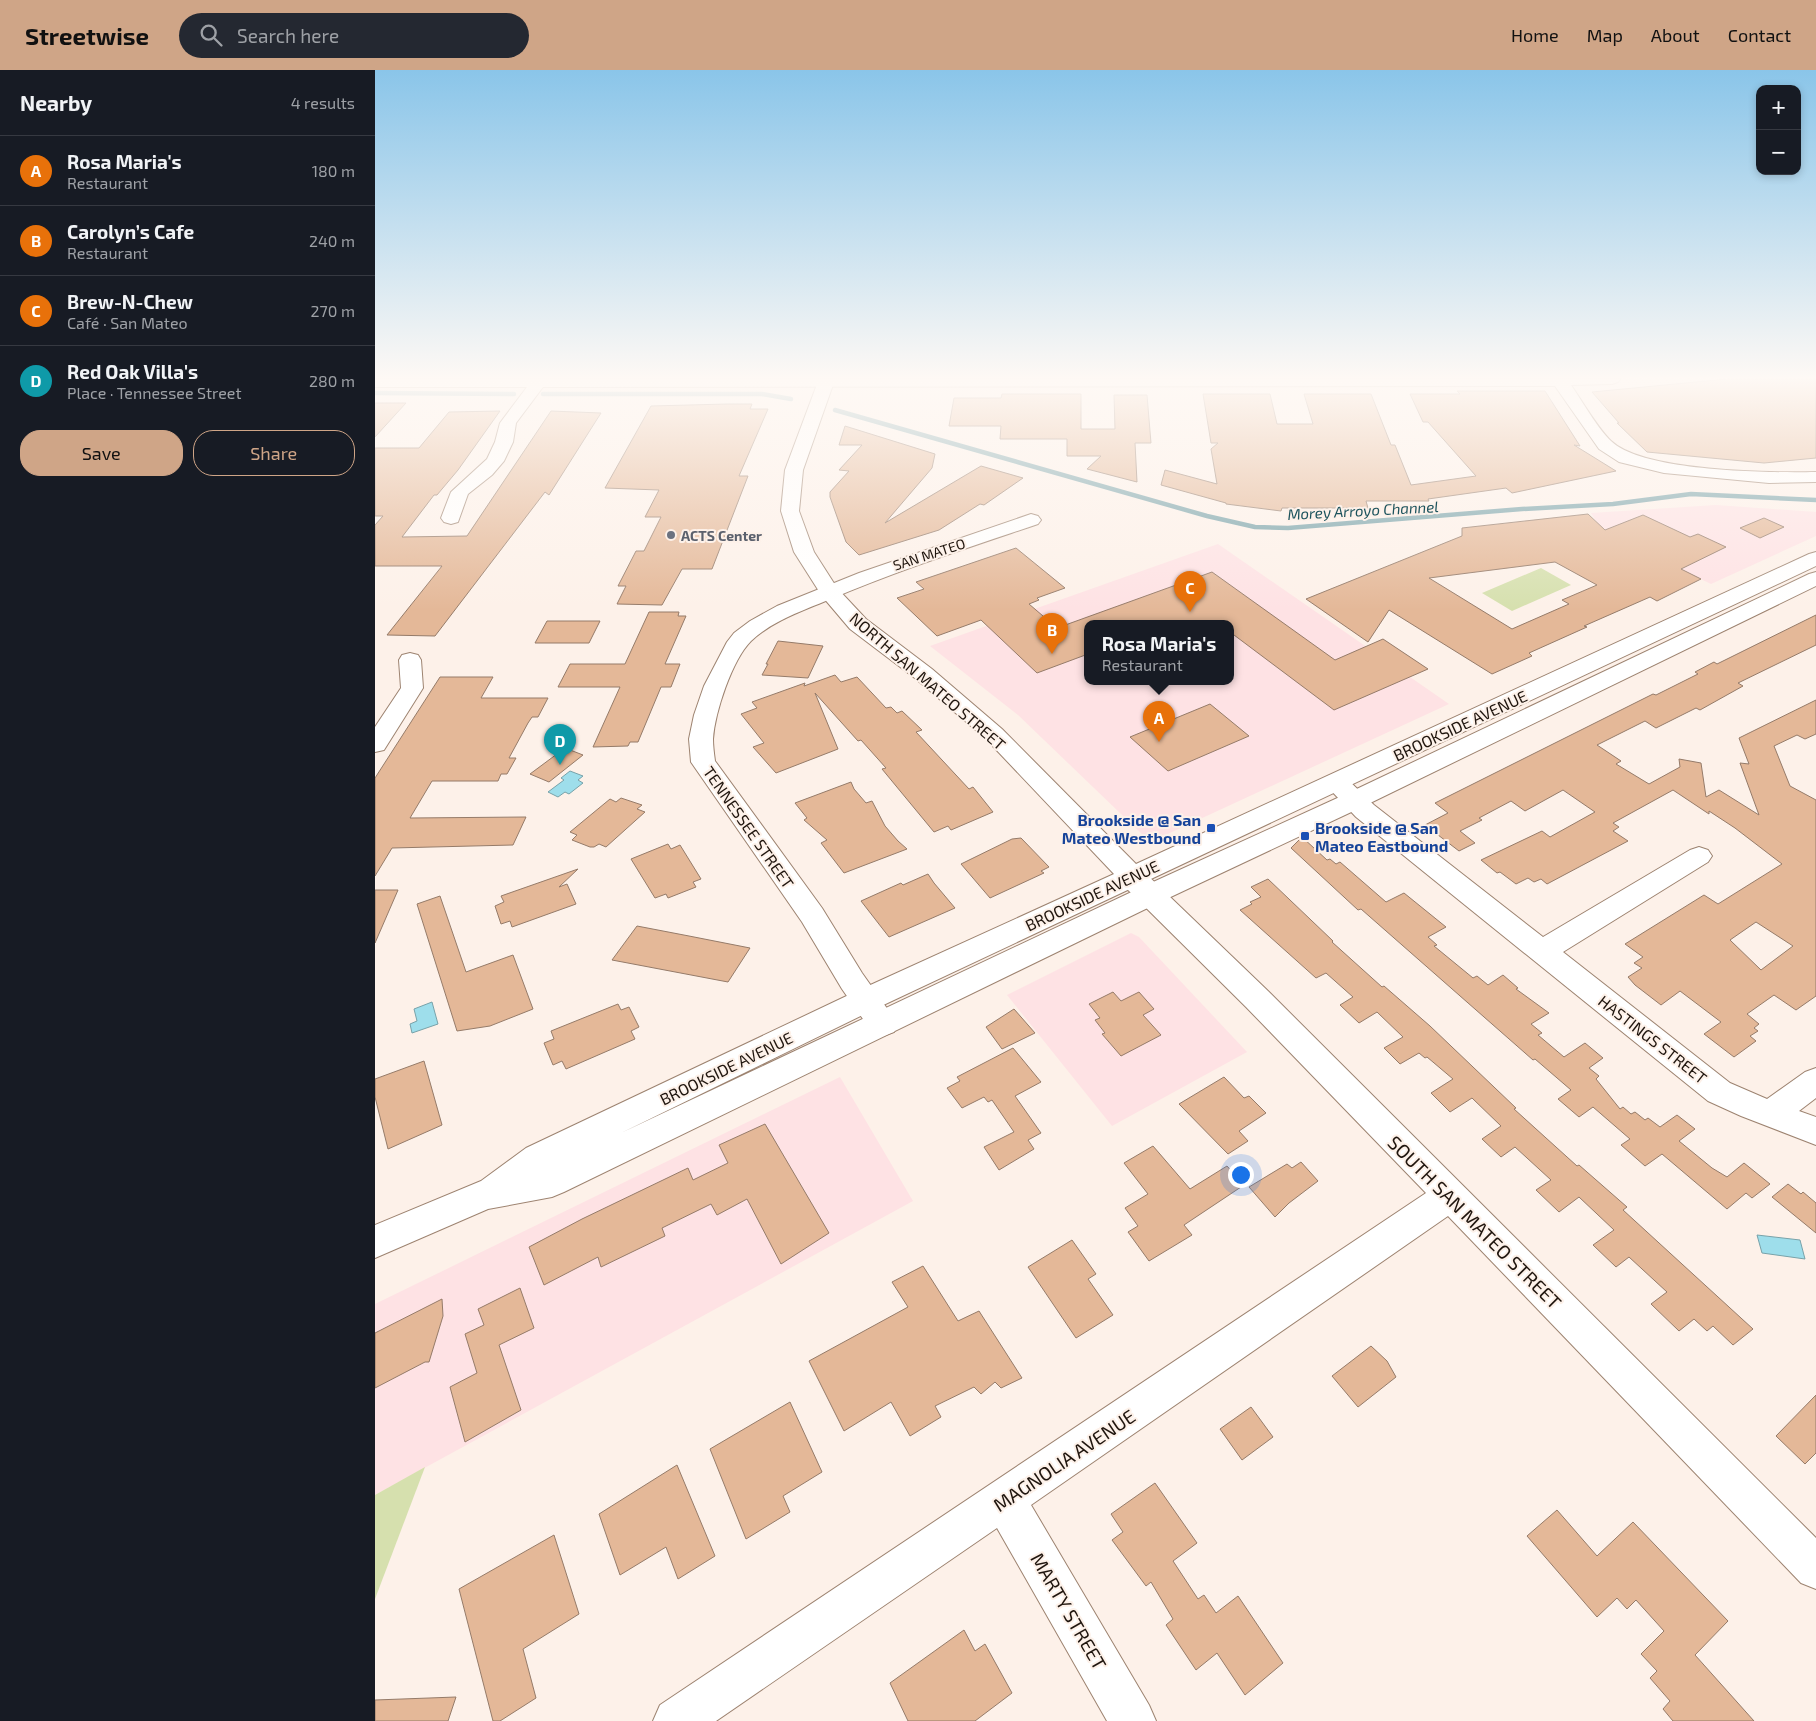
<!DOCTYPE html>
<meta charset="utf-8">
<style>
:root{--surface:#171b24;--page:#242831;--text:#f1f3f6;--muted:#9ea1a6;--line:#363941;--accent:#cfa587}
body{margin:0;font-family:"Exo 2",sans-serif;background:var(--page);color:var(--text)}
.controls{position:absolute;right:15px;top:15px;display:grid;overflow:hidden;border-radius:10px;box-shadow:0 2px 8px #0003}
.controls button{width:45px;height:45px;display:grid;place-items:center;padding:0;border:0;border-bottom:1px solid var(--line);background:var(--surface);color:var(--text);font:25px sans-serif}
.you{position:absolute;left:865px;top:1104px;width:18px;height:18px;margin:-12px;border:4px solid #fff;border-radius:50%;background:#1a73e8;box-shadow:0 0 0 8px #1a73e833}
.badge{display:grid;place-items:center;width:32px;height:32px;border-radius:50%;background:var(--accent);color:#fff;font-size:16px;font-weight:700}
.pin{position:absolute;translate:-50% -41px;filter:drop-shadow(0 1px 2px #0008)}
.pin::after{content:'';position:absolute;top:26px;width:18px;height:15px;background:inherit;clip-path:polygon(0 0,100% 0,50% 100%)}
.popup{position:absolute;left:709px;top:550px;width:150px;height:65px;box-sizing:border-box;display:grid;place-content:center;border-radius:10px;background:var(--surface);filter:drop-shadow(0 1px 4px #0005);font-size:16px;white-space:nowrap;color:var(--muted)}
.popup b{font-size:19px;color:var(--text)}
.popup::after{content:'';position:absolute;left:50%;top:100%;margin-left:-10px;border:10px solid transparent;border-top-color:var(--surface)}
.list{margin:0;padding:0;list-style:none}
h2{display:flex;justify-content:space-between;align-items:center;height:65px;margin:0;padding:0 20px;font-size:21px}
h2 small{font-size:16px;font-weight:400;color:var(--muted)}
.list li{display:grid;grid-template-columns:32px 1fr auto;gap:15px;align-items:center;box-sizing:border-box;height:70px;padding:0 20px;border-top:1px solid var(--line)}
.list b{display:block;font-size:19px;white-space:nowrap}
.list p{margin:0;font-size:16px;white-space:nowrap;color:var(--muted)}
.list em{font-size:16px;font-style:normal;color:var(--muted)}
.actions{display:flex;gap:10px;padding:15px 20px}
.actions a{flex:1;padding:11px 0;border:1px solid var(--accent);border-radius:20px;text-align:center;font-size:18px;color:var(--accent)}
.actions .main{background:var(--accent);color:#111}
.icon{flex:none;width:28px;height:28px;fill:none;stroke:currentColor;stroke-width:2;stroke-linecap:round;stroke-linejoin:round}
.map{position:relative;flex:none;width:1441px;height:1651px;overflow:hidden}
header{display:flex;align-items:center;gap:30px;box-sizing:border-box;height:70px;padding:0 25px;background:var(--accent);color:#111}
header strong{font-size:24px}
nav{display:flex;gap:28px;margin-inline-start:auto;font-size:18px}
.search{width:350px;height:45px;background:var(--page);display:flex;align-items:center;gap:12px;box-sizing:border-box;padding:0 18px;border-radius:28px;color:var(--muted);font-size:19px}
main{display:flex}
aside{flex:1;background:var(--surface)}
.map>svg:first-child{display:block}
.commercial{fill:#fee2e4;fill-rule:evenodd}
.green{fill:#d6e0ae}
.water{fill:#9edeeb;stroke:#78a2a9}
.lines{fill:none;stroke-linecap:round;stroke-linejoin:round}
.stream{stroke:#78a2a9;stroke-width:4.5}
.building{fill:#e4b898;stroke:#957b69;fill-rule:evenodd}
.minor-casing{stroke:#9d8370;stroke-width:2}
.major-casing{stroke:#9d8370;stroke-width:2}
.minor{fill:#fff;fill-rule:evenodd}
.major{fill:#fff;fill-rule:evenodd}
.worship-dot{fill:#6b7280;stroke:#fdf1e9;stroke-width:2}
.transit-dot{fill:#1a4fb4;stroke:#fdf1e9;stroke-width:2}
.labels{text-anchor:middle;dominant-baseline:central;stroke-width:4;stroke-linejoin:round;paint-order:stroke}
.far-worship-label{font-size:14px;font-weight:bold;fill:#5b616d;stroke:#fdf1e9;text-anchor:start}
.far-street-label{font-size:14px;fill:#1f150e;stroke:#fdf1e9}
.far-water-label{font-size:15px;font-style:italic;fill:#1b525c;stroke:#fdf1e9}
.street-label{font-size:16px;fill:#1f150e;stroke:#fdf1e9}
.transit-label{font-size:16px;font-weight:bold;fill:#164399;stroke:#fdf1e9;text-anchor:end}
.near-street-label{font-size:19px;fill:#1f150e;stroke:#fdf1e9}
</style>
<header>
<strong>Streetwise</strong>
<div class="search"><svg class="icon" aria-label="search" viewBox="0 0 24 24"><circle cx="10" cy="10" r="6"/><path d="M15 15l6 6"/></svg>Search here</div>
<nav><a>Home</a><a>Map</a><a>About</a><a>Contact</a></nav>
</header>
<main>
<aside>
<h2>Nearby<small>4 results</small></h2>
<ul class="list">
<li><span class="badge" style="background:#e8710a">A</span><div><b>Rosa Maria's</b><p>Restaurant</p></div><em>180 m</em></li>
<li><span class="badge" style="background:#e8710a">B</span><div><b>Carolyn’s Cafe</b><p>Restaurant</p></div><em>240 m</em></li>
<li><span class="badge" style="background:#e8710a">C</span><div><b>Brew-N-Chew</b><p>Café · San Mateo</p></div><em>270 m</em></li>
<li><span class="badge" style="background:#0f9aa8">D</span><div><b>Red Oak Villa's</b><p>Place · Tennessee Street</p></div><em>280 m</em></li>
</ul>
<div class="actions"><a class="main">Save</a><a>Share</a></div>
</aside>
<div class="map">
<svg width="1441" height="1651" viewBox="0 0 1441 1651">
<rect width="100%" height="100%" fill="#fdf1e9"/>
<g class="commercial">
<polygon points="1341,435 1441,442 1441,466 1336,514 1228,462 1216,443"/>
<path d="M843 474 1074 634 784 768 770 767 643 645 555 576ZM713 553H855V611H713Z"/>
<polygon points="756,863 764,867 872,982 737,1056 632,925"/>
<polygon points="465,1007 538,1131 0,1425 0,1234"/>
</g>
<g class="green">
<polygon points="1166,498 1196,515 1137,541 1107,523"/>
<polygon points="50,1397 0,1529 0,1425"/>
</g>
<g class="water">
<polygon points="195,701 208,706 203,710 208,713 194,724 190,722 183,727 173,722 189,710 186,708"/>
<polygon points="57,932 63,954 37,963 35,954 42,951 39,939"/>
<polygon points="1382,1165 1425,1170 1430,1189 1387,1183"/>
</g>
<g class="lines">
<g class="stream">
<polyline points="0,323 139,324"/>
<polyline points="168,324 387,324 416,329"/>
<polyline points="460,340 832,446 880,457 913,458 1147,439 1238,434 1316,424 1441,430"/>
</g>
</g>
<g class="building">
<polygon points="1352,309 1441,309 1441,388 1389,393 1272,382 1242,353 1244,353 1217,322"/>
<polygon points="1082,321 1170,321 1205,376 1199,375 1241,401 1137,423 1131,418 1053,429 1054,431 991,431 993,438 907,438 906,441 851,434 851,433 786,415 790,400 842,414 836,379 843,373 836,373 828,324 895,324 902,354 938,354 929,324 996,324 1016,375 1020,375 1036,415 1101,406 1053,352 1048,352 1035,324 1085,324"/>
<polygon points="627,324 706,324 706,359 740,359 739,325 772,325 776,373 760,373 762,412 712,399 726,386 692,386 692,369 625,369 626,356 574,356 579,328 626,328"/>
<polygon points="0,333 31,333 0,367"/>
<polygon points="352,334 377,334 375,339 393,339 364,406 373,406 337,499 307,499 287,535 242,534 251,516 243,516 261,481 269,481 286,447 270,447 284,420 230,418 276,336"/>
<polygon points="125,341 83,400 62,425 59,425 27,467 92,466 176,341 226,343 174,425 170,422 60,566 12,565 67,496 0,496 0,455 8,446 0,446 0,378 44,378 74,342"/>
<polygon points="470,356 560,384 557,398 510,453 606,396 648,408 609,435 605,434 564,460 484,485 471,472 455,427 455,422 474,401 464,400 487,375 464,375"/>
<path d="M1213 444 1230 460 1268 445 1315 467 1323 464 1351 477 1306 499 1326 509 1282 531 1275 527 1209 556 1212 557 1154 583 1157 586 1117 604 1014 540 993 572 931 529 1087 466V458ZM1180 492 1222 515 1187 530 1194 534 1137 559 1054 508Z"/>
<polygon points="1389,448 1409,457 1385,468 1365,458"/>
<polygon points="641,478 690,518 662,528 664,530 654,534 682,558 837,502 960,590 1008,569 1053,599 959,640 855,562 855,553 713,553 713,584 662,603 606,550 562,566 522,528 549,519 541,512"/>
<polygon points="274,542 304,542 303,546 311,546 290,594 305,594 296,617 286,617 263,672 255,672 253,676 218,677 245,617 183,617 195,594 250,594"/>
<path d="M1441 545V575L1363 613 1368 616 1325 640 1321 638 1281 658 1270 651 1222 675 1246 691 1241 694 1274 714 1305 697 1304 689 1326 693 1331 727 1344 720 1384 745 1365 693 1374 694 1364 668 1441 630V664L1430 669 1422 665 1399 676 1415 716 1441 730V926L1421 940 1399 925 1372 944 1384 954 1379 958 1383 961 1375 966 1381 971 1359 987 1329 964 1346 952 1305 921 1286 935 1260 915 1253 907 1267 898 1259 893 1268 887 1250 874 1329 825 1343 834 1407 794 1360 758 1334 741V744L1298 720 1238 753 1244 757 1238 761 1253 771 1172 814 1166 809 1159 812 1153 808 1141 814 1125 802 1122 803 1106 790 1167 761 1175 767 1220 742 1188 720 1150 741 1136 731 1104 748 1107 750 1085 761 1100 773 1084 781 1050 755 1073 743 1060 733 1278 624 1281 625 1323 604 1320 602 1339 592 1342 594ZM1381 852 1418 876 1386 900 1355 870Z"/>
<polygon points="172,551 225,551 214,573 160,573"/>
<polygon points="403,571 448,576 433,608 387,605 393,594 391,594"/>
<polygon points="460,605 466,612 482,607 511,638 516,637 522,643 527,641 547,660 541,662 594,719 598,717 618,742 576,760 573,756 559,762 507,699 511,698 486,670 483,671 440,623 463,679 401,703 378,677 389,673 366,644 382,638 377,632 430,613 429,616"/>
<polygon points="65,607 118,607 106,628 173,628 163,647 157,647 153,653 134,688 141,688 132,704 126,704 123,711 57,711 35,748 151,747 138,775 17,778 0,806 0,708"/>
<polygon points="835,634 874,666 793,701 755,667"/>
<polygon points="190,678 208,685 174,712 155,704"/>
<polygon points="476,712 479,719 491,733 497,731 510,756 523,771 532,779 469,803 446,773 452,770 429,750 432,748 420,733"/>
<polygon points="246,728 267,735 262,739 270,742 231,777 224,774 219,777 215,777 197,770 202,765 195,762 235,729 241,732"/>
<polygon points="927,767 952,790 955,789 961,794 965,792 1011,832 1029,823 1071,857 1053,867 1062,875 1059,876 1098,908 1102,906 1113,915 1128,905 1143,918 1141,919 1174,943 1156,954 1167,963 1163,965 1189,987 1210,973 1228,988 1214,998 1224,1006 1221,1009 1245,1039 1248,1037 1256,1044 1260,1042 1270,1050 1273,1048 1285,1057 1302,1045 1320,1059 1304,1071 1337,1098 1352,1107 1369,1093 1395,1114 1377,1128 1371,1123 1352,1139 1287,1084 1270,1096 1246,1075 1255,1069 1218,1037 1204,1047 1183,1029 1196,1020 1160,989 1158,990 986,839 983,840 916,778"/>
<polygon points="646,768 674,797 666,801 669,803 615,828 586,794 637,769"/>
<polygon points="293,774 296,779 305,775 326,809 318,812 321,817 293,828 291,824 280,828 256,789"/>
<polygon points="203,799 184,817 192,814 201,834 137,857 135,851 126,854 120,836 129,832 126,826"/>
<polygon points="553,804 559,813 580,838 514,867 486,831 526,813 528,815"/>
<polygon points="893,809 958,871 957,872 1007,917 1009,916 1055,956 1141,1038 1139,1039 1202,1096 1204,1095 1252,1137 1248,1140 1378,1259 1358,1275 1338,1256 1332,1261 1319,1249 1304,1261 1276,1234 1292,1222 1254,1187 1241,1197 1218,1175 1239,1160 1204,1127 1184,1142 1161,1120 1176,1110 1140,1077 1126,1087 1107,1069 1126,1056 1097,1028 1075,1042 1056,1023 1078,1009 1052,987 1050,988 1044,983 1025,994 1009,978 1028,967 1002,942 984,953 965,935 978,927 951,903 941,908 865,840 877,834 875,832 886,827 876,817"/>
<polygon points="0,820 23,820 0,873"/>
<polygon points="65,826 91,902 138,885 158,939 115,956 82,961 42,834"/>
<polygon points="262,856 314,866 375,878 353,912 237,890"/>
<polygon points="738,922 746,931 764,922 779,939 768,945 786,965 746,986 727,964 730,963 720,950 725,948 714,934"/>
<polygon points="243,934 246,940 254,937 264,957 256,961 260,969 191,999 187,991 178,995 169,973 179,969 176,961"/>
<polygon points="639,939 660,963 627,979 611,957"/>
<polygon points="638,978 666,1012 640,1026 666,1063 653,1070 659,1079 624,1100 609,1077 639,1062 617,1030 613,1032 609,1027 587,1038 572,1018 585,1011 582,1007"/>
<polygon points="49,991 67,1055 13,1079 0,1027 0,1009"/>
<polygon points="849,1007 869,1028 874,1026 891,1043 864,1061 873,1071 853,1084 804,1034"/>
<polygon points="390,1054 454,1163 406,1194 372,1129 342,1145 336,1134 287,1158 290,1166 226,1197 223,1187 169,1215 154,1177 207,1149 313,1098 318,1110 353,1093 344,1075"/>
<polygon points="778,1076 815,1119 852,1096 869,1115 809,1155 817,1165 774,1191 753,1162 763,1156 750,1138 773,1124 749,1093"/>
<polygon points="926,1092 943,1111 914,1133 900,1147 874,1117 912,1094 917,1098"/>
<polygon points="1413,1114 1426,1124 1428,1122 1441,1133 1441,1163 1397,1127"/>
<polygon points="697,1170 721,1204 713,1209 738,1245 701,1268 653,1197"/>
<polygon points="548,1196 583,1251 604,1241 647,1308 626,1318 620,1312 606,1324 599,1317 560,1336 566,1347 535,1366 516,1332 469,1361 434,1291 533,1237 517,1212"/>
<polygon points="145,1218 159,1258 124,1275 146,1340 90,1372 75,1317 102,1303 90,1264 109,1255 103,1239"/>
<polygon points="67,1229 68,1246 54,1292 50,1292 0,1318 0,1263"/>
<polygon points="996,1276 1012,1291 1021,1307 983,1337 957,1306"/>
<polygon points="1441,1325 1441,1383 1430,1394 1401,1366"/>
<polygon points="415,1332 447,1402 408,1426 415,1442 371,1469 335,1379"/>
<polygon points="876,1337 898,1367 867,1390 845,1359"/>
<polygon points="302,1395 340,1486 303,1509 291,1477 245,1505 224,1444"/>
<polygon points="780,1413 822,1473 798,1491 823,1529 829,1525 841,1543 863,1526 908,1593 870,1625 842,1583 821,1600 791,1555 798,1549 776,1512 771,1516 737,1470 748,1462 736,1444"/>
<polygon points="1182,1440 1222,1486 1258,1452 1353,1551 1320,1585 1379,1651 1298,1651 1288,1639 1295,1631 1275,1608 1282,1601 1266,1584 1289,1561 1261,1530 1252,1539 1242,1528 1222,1547 1152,1466"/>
<polygon points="179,1465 204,1544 148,1579 161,1628 125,1651 118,1651 84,1519"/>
<polygon points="589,1560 600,1581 610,1574 637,1623 600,1651 533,1651 515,1613"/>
<polygon points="81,1627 73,1651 0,1651 0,1630"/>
</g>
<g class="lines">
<g class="minor-casing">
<g id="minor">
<path d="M0 309H1245L1243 312 1237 314 1196 315C1207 331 1223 359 1236 371 1268 402 1396 403 1441 402V412L1394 413 1289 403 1244 392 1224 379 1180 316 168 317 141 353 138 372 129 391 117 405 93 424 83 452 76 454 69 452 66 448 76 422 112 389 120 372 125 353 152 317H0Z"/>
<path d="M656 444 663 446 666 450 663 454C592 478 521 501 453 530 427 541 397 551 376 571 357 590 340 642 338 669 338 676 339 684 340 691L447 838 487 903 523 954 519 962 508 966 497 962 467 919 427 852 316 692 314 669 319 645 329 616 352 572 359 563 375 551 402 536 484 503Z"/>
<polygon points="35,583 43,585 46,590 48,618 9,680 0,682 0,657 26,618 24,590 27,585"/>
<polygon points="961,705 970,707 999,735 1168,867 1315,780 1324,777 1333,780 1337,786 1333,792 1188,882 1355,1013 1392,1029 1430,1002 1441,998 1441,1028 1424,1041 1441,1047 1441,1075 1366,1046 1333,1031 981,747 949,713 952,707"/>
<polygon points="757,798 767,800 893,921 1441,1468 1441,1519 1426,1513 1073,1146 656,1435 774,1635 781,1651 732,1651 622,1458 341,1651 278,1651 285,1635 1051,1123 871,937 747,814 743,807 747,800"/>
</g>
</g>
<g class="major-casing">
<polygon id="major" points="444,309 460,309 428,400 424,441 439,482 462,518 491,549 557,599 627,659 761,794 1434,484 1441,482 1441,496 502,938 246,1063 765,818 969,725 1434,504 1441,502 1441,516 987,737 785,832 189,1122 177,1127 113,1139 0,1188 0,1155 106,1111 151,1078 480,922 739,804 611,669 541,609 475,559 447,526 419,482 406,441 410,400"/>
</g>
<use href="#minor" class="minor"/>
<use href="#major" class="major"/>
</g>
<linearGradient id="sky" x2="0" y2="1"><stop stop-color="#8ac5e9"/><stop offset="0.57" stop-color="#fef9f5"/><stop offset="1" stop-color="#fef9f5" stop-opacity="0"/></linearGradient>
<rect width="1441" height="540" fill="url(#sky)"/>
<circle class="worship-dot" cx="296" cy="465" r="5"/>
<g class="transit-dot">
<rect x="831" y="753" width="10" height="10" rx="2.5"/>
<rect x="925" y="761" width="10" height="10" rx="2.5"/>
</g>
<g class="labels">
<g class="far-worship-label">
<text x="306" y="465">ACTS Center</text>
</g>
<g class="far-street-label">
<text transform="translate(554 484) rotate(-18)">SAN MATEO</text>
</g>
<g class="far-water-label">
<text transform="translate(988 440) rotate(-3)">Morey Arroyo Channel</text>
</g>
<g class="street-label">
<text transform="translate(553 611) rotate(41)">NORTH SAN MATEO STREET</text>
<text transform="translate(1085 655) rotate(-25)">BROOKSIDE AVENUE</text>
<text transform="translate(374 757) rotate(55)">TENNESSEE STREET</text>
<text transform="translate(717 825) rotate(-25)">BROOKSIDE AVENUE</text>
<text transform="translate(1278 969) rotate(38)">HASTINGS STREET</text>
<text transform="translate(351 998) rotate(-26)">BROOKSIDE AVENUE</text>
</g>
<g class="transit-label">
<text x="826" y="749">Brookside @ San<tspan x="826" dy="18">Mateo Westbound</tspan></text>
<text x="940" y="757" text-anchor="start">Brookside @ San<tspan x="940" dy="18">Mateo Eastbound</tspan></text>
</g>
<g class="near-street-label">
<text transform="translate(1100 1152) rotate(45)">SOUTH SAN MATEO STREET</text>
<text transform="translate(689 1390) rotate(-34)">MAGNOLIA AVENUE</text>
<text transform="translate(694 1541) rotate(60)">MARTY STREET</text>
</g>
</g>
</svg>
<div class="controls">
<button>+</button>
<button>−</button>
</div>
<div class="you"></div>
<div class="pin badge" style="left:784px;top:672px;background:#e8710a">A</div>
<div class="popup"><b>Rosa Maria's</b>Restaurant</div>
<div class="pin badge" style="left:677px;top:584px;background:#e8710a">B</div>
<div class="pin badge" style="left:815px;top:542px;background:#e8710a">C</div>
<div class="pin badge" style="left:185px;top:695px;background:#0f9aa8">D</div>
</div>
</main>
